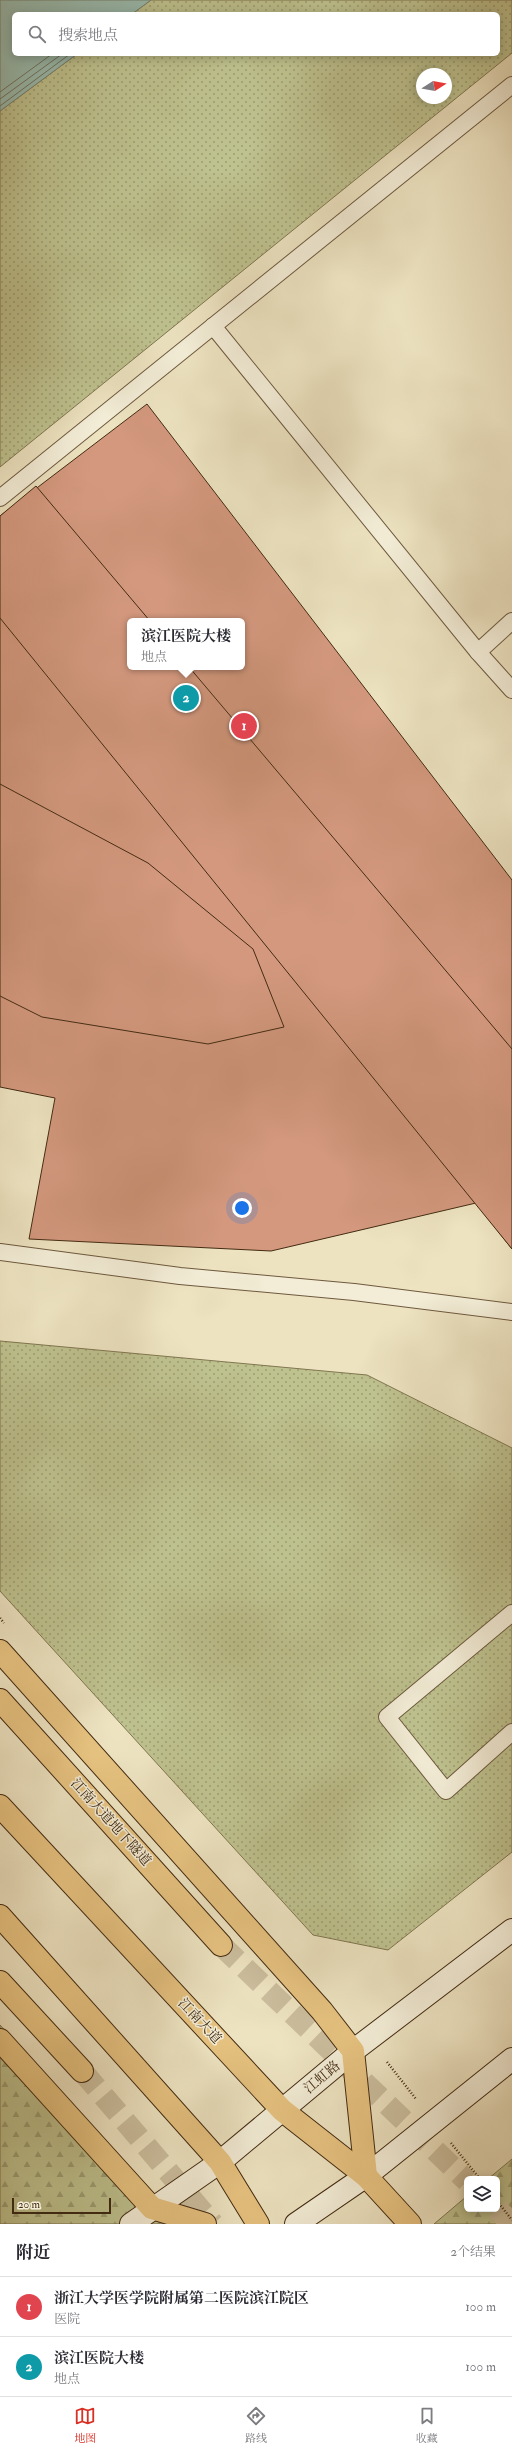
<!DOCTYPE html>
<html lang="zh">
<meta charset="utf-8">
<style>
:root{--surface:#fff;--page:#f2f2f3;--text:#2b2b33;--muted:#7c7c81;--line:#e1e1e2;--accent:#d93025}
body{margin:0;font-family:"IM FELL Double Pica","Noto Serif SC",serif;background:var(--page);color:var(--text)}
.controls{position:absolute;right:12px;bottom:12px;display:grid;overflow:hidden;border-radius:6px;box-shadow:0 2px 10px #0003}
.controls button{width:36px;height:36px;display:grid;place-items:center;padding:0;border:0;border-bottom:1px solid var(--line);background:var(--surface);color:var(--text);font:20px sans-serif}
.compass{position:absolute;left:416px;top:68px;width:36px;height:36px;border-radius:50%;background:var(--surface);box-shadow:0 2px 10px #0003;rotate:79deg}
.scale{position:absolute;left:12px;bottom:10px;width:99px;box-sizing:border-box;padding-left:4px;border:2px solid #432b12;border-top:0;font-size:11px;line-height:14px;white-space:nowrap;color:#432b12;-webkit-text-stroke:3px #f3edd7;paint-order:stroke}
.you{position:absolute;left:242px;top:1208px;width:14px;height:14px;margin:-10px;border:3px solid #fff;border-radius:50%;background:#1a73e8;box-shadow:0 0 0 6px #1a73e833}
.badge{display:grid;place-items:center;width:26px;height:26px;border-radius:50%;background:var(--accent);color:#fff;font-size:13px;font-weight:700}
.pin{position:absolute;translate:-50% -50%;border:2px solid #fff;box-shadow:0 1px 4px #0006}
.popup{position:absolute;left:127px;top:618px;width:118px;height:52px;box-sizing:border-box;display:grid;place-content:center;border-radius:6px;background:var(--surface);filter:drop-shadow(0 1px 3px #0005);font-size:13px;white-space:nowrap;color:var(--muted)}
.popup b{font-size:15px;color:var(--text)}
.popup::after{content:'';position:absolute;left:50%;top:100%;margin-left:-8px;border:8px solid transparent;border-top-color:var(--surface)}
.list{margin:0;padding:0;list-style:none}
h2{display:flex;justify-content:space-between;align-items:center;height:52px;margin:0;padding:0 16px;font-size:17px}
h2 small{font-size:13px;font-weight:400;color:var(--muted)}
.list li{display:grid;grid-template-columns:26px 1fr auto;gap:12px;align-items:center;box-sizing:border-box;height:60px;padding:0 16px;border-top:1px solid var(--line)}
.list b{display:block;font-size:15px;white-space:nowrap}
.list p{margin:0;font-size:13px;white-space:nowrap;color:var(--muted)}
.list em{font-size:13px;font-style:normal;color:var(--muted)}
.icon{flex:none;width:22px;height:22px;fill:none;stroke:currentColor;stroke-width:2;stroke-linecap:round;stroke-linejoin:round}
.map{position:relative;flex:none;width:512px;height:2224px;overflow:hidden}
.search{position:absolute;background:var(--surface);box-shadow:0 2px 10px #0003;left:12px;right:12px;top:12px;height:44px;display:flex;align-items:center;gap:10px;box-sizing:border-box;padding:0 14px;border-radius:6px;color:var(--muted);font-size:15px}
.sheet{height:172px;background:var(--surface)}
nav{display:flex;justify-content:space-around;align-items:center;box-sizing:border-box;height:56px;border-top:1px solid var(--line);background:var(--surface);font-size:11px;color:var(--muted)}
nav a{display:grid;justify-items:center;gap:2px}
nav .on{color:var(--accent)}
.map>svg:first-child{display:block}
.grass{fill:url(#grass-dots);stroke:#807650;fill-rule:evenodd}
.forest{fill:url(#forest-firs);stroke:#807650}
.water{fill:#99beb3;stroke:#778373}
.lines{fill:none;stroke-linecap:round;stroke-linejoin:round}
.shore{stroke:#6e7462;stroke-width:1}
.building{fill:#d3987e;stroke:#432b12;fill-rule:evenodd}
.trunk-tunnel{stroke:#cbbe9e;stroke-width:22;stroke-dasharray:22 11;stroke-linecap:butt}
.service-casing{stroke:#6e593e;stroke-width:18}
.secondary-casing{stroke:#432b12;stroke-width:24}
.primary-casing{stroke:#432b12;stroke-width:24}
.trunk-casing{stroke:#432b12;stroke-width:24}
.path{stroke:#432b12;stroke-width:2.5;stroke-dasharray:1 2;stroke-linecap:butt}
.service{stroke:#f3edd7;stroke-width:16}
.secondary{stroke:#f3edd7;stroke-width:22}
.primary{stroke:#e6c280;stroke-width:22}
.trunk{stroke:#e6c280;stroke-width:22}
.labels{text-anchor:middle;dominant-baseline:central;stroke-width:3;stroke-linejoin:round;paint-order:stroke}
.street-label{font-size:14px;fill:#432b12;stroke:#f3edd7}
</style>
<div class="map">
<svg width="512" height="2224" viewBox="0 0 512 2224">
<defs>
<pattern id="grass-dots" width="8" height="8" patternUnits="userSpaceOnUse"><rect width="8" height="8" fill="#bec28f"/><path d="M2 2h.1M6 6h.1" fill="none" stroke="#9c9e73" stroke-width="1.8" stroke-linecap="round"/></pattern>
<pattern id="forest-firs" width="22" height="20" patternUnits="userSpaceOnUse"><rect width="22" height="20" fill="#bec28f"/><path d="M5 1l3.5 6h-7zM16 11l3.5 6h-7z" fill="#9c9e73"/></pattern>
</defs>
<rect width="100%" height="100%" fill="#ede3c1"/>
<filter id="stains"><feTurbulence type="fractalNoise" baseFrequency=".005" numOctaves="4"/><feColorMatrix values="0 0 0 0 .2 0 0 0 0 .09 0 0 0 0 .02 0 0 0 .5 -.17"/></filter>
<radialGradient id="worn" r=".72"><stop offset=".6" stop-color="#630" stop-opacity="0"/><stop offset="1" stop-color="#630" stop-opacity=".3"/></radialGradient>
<g class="grass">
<path d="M151 0H512V53L0 467V111L77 54H498V14H132ZM422 74H446V98H422Z"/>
<polygon points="0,1341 367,1375 512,1448 512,1852 388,1950 313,1935 0,1591"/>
</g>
<g class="forest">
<polygon points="0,2025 182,2224 0,2224"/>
<polygon points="512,2159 512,2224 434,2224 467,2196 467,2209 497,2209 497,2179 488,2179"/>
</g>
<polygon class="water" points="0,0 151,0 132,14 14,14 14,54 77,54 0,111"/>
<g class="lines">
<g class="shore">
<polyline points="0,92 52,54"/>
<polyline points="0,99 62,54"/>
<polyline points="0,106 70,54"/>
</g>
</g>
<g class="building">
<path d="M147 404 512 880V1249L476 1203 271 1251 29 1239 55 1098 0 1087V516ZM130 621H242V667H130Z"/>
<polygon points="36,486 150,621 130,621 130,667 189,667 512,1049 512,1249 0,618 0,516"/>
<polygon points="0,784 148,863 253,949 284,1027 208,1044 42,1017 0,996"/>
</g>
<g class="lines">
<g class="trunk-tunnel">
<polyline points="221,1945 467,2181"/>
<polyline points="82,2071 213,2224"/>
<polyline points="497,2209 512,2224"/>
</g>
<g class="service-casing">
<g id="service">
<polyline points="213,326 478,652 512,690"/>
<polyline points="0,498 512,85"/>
<polyline points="478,652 512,621"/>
<polyline points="0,1252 180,1276 354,1292 512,1312"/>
<polyline points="512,1613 387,1717 446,1791 512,1732"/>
</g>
</g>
<g class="secondary-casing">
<g id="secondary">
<polyline points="131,2224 220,2162 353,2051 512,1930"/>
<polyline points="296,2224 366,2176 512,2059"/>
</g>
</g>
<g class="primary-casing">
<g id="primary">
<polyline points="0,1651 322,2011 353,2051 366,2176"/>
<polyline points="0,1806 282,2110 366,2176 410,2224"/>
<polyline points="0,1916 220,2162 258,2224"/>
<polyline points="0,2040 152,2208 205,2224"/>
</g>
</g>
<g class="trunk-casing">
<g id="trunk">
<polyline points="0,1700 221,1945"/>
<polyline points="0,1982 82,2071"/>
</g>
</g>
<g class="path">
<polyline points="0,1618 4,1623"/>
<polyline points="387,2062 416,2099"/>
<polyline points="451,2143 480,2179"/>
<polyline points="497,2201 512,2220"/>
</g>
<use href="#service" class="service"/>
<use href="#secondary" class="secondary"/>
<use href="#primary" class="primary"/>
<use href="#trunk" class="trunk"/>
</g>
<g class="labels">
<g class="street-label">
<text transform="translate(111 1822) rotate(48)">江南大道地下隧道</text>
<text transform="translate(200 2021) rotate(47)">江南大道</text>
<text transform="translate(322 2077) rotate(-40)">江虹路</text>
</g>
</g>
<rect width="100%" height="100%" filter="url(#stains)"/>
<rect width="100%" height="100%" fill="url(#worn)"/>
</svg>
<div class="controls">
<button><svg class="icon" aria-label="layers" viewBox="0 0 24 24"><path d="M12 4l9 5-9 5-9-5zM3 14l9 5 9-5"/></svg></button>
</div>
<svg class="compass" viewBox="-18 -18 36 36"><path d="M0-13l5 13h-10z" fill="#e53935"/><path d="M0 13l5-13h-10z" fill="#7c7c81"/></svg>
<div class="scale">20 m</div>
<div class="you"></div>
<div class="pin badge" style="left:244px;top:726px;background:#e0444e">1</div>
<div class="pin badge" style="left:186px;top:698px;background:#0f9aa8">2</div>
<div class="popup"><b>滨江医院大楼</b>地点</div>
<div class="search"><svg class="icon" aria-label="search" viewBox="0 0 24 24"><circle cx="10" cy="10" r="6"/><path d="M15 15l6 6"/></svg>搜索地点</div>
</div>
<section class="sheet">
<h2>附近<small>2个结果</small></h2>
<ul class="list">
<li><span class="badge" style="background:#e0444e">1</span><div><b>浙江大学医学院附属第二医院滨江院区</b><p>医院</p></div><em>100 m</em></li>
<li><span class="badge" style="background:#0f9aa8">2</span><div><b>滨江医院大楼</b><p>地点</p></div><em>100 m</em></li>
</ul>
</section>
<nav>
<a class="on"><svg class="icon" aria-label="map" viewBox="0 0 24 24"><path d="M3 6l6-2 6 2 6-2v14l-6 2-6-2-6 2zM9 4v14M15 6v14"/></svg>地图</a>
<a><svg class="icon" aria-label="directions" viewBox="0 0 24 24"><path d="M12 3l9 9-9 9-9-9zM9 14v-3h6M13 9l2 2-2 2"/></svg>路线</a>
<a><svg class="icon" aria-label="saved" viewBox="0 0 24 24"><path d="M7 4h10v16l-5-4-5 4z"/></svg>收藏</a>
</nav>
